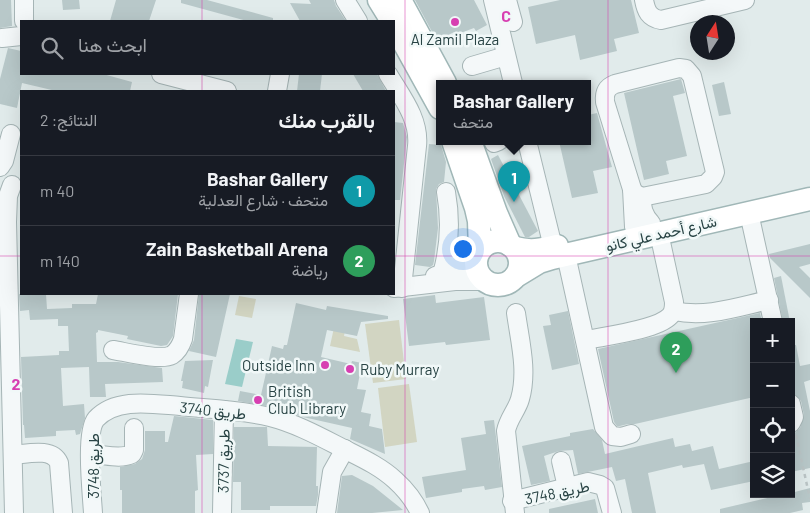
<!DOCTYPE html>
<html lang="ar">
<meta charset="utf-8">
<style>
:root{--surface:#171b24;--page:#242831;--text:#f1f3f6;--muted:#9ea1a6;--line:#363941;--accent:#ea580c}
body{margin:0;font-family:Barlow,Vazirmatn,sans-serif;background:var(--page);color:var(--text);direction:rtl}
.controls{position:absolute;right:15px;bottom:15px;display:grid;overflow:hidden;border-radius:0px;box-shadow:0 5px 20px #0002}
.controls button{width:45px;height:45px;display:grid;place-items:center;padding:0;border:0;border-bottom:1px solid var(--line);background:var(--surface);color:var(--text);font:25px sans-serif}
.compass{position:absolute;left:690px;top:15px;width:45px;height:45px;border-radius:50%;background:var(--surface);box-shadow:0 5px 20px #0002;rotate:12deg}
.you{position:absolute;left:462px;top:248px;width:18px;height:18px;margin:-12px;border:4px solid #fff;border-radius:50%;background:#1a73e8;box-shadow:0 0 0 8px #1a73e833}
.badge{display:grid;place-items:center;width:32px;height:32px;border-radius:50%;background:var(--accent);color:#fff;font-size:16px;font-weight:700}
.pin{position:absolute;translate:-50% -41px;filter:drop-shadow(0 1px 2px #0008)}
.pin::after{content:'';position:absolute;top:26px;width:18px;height:15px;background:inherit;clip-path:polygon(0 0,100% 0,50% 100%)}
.popup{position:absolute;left:436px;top:80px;width:155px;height:65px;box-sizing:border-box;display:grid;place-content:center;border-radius:0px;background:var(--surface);filter:drop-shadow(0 1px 4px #0005);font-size:16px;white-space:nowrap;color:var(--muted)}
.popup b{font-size:19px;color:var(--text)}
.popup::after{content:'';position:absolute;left:50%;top:100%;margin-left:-10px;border:10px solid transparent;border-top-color:var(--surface)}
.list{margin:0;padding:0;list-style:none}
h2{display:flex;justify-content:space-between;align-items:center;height:65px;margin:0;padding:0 20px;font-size:21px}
h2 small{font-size:16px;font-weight:400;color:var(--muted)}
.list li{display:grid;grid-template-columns:32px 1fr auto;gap:15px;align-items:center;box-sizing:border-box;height:70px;padding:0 20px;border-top:1px solid var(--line)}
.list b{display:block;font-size:19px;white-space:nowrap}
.list p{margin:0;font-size:16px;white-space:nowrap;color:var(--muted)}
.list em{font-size:16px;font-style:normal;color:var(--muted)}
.icon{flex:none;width:28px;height:28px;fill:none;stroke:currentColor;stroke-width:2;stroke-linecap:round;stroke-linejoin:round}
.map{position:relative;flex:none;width:810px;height:513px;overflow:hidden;direction:ltr}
.search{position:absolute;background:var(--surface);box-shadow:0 5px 20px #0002;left:20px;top:20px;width:375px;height:55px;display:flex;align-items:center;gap:12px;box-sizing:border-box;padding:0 18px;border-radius:0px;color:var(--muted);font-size:19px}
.panel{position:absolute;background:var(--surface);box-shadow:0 5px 20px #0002;left:20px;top:90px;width:375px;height:205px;border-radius:0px;direction:rtl}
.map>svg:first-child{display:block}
.green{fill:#d2d5c2}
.water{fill:#9acdc9}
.building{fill:#b8c8c9}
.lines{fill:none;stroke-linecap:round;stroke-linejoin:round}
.minor-casing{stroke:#a6b5b6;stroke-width:20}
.major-casing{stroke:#a0b7b7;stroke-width:25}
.path{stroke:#bbc5c6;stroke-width:2.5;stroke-dasharray:4 4;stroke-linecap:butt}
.minor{stroke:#f4f8f9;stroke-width:18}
.major{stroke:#fff;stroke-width:22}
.grid{fill:none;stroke:#d73fb1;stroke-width:1;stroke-opacity:0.55}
.poi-dot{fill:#d73fb1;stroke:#f1f8f8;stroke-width:2}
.labels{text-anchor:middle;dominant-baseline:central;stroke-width:5;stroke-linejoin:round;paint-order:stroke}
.poi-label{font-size:15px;fill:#284344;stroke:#f1f8f8;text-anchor:start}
.street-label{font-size:15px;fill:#284344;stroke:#f1f8f8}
.grid-label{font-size:16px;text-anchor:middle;font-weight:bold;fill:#d73fb1;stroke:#f1f8f8;stroke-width:5;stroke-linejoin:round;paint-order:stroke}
</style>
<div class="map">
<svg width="810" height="513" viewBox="0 0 810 513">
<rect width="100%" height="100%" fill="#e1ebeb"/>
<g class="green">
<polygon points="239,296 256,299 252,318 235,315"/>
<polygon points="399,320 406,379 373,383 365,324"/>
<polygon points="335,323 346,325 344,336 357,339 360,352 330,346"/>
<polygon points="409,384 417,442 385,447 378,388"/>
</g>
<polygon class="water" points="236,339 253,342 242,387 225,384"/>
<g class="building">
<polygon points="0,0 11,0 12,26 0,28"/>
<polygon points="62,0 79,0 80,9 63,10"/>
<polygon points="116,0 156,0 149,21 110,21"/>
<polygon points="181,0 207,0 273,18 273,21 247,21 181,3"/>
<polygon points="309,0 334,0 336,6 346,21 300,21 290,3 311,4"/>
<polygon points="415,0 474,0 487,25 476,31 474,28 455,35 454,32 437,41"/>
<polygon points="560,0 631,0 639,33 614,39 617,51 580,60 575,35 536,44 528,7"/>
<polygon points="8,48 21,51 21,74 103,74 132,82 130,91 56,91 22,83 17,108 0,104 0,79"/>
<polygon points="299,74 322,74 320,91 297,91"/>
<polygon points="353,74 377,74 386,91 363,91"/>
<polygon points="681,79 685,93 673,96 687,156 666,161 669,174 644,180 624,93"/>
<polygon points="724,82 731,114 719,116 712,85"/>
<polygon points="597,113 612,167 593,171 598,193 572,198 559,141 588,141 588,115"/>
<polygon points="394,122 403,123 407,137 400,200 394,200"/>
<polygon points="429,144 441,145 446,162 444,182 439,184 436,189 438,228 434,261 433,265 430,267 415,265"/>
<polygon points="498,155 538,231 529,237 525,237 504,196 491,159"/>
<polygon points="810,244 810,264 799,267 810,278 810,298 770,258 769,254"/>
<polygon points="781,276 790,322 783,322 774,278"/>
<polygon points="19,294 46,294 47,309 72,308 72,304 96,304 98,294 178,294 173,336 167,345 161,346 127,339 128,336 98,330 98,332 96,333 97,362 118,362 162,368 163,382 105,384 106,397 90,397 89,367 61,368 63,406 84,404 85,418 80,434 76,435 75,430 56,431 56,436 25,438 24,425 23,425 21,357 59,355 59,351 69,351 68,326 58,326 58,319 30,320 29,310 20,311"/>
<polygon points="199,294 230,294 216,357 189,351 194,340"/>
<polygon points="435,295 436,303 484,297 490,340 446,345 445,342 409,346 403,299"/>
<polygon points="296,303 326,310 327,306 388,316 388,319 361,322 357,336 327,330 321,357 351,364 352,361 362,363 357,389 366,390 361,412 371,414 369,426 382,429 385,454 350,439 352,428 303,417 272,407 238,401 240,391 261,395 272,346 283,349 284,345 287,345"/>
<polygon points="568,311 579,364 552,370 543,326 551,325 549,315"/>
<polygon points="760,313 762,322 754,322 754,397 635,424 628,424 620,426 617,426 614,422 598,349"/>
<polygon points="791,345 796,345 800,366 810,364 810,380 804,382 810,411 810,468 791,472 791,434 796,432 800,428 804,415 801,401 794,394 791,380"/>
<polygon points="213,360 208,387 205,386 204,393 182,388 183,381 181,381 185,361"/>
<polygon points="174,416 213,420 213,454 196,455 198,490 195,491 195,513 122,513 122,490 120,490 120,467 135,464 142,459 145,450 145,431 165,431 165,442 168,442"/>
<polygon points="494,420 502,487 485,490 484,486 462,489 462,492 426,498 422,477 466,470 461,438 486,434 484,421"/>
<polygon points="234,427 267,427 268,446 317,447 316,486 318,486 318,495 316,506 270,506 270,510 241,510 241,482 233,482"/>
<polygon points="593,429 602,440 605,454 673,438 675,447 690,444 692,451 713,446 719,469 754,461 754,481 711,490 704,464 683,468 682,465 648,473 656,513 632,513 625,479 616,481 612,467 578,474 573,450 559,451 544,456 550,481 531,485 522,446 570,436 570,433"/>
<polygon points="352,475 373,486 403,510 372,513 337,513 342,476"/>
<polygon points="810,488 810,502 802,503 803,510 790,513 720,513 720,509 784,494 791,494 791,493"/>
<polygon points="595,499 598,513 549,513 549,509"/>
</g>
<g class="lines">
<g class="minor-casing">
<g id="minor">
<polyline points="24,0 24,21"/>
<polyline points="345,0 358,21"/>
<polyline points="493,0 513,83"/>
<polyline points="507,0 513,22"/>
<path d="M644 0C646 11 649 18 661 20L745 0"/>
<polyline points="2,38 21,36"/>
<polyline points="472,66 506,56"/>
<path d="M679 68 686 69 692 76 715 172 713 177 706 184 642 197 634 193 632 189 605 102C604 93 607 87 615 84Z"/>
<polyline points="161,74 227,91"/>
<path d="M388 74C401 96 420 119 417 146L402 288"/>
<polyline points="277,91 280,74"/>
<polyline points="527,141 553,247"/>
<polyline points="494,143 499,141"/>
<polyline points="0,167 4,161 11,134"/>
<polyline points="12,185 8,196 7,222 14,513"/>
<polyline points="632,189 634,227"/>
<path d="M642 197C641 207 643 215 651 223"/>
<polyline points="749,213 773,322"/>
<polyline points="566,255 604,427 612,436 621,437 631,434"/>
<path d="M442 274C450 246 451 220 446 192"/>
<polyline points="435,276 451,271 477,257"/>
<polyline points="394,288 455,281 486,281"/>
<path d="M674 311C706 318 737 307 769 300"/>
<path d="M586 340C605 336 657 330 670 316 674 312 674 307 674 302L659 233"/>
<path d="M113 350C126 352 161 361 172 355 178 351 181 345 183 339L189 294"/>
<polyline points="791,404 794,417 791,423"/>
<path d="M90 454C104 454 119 460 132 454L134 450V428"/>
<path d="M13 455C27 454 52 447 59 463L63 513"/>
<polyline points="561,461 567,487"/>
<polyline points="512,501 588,482 600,485 605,488 612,513"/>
<path d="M93 513C92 495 85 432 96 419 116 397 153 404 180 406 210 409 241 410 270 417 298 424 324 439 350 452 366 460 382 468 395 480 405 489 414 500 420 513"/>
<polyline points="222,513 224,410"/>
<polyline points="326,513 332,472 345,449"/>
<path d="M515 513 506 431C508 419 517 410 520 399 528 371 520 342 516 313"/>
</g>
</g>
<g class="major-casing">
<g id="major">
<polyline points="379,0 392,21"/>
<polyline points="400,0 445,83"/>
<polyline points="394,25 440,108"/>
<polyline points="453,141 476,208 479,221 480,250"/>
<polyline points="470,141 496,213 510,245"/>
<circle cx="498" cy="263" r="22"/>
<path d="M515 248C530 252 541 250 557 246"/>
<polyline points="516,276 539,262 552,258 810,199"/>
</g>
</g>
<polyline class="path" points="796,435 810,499"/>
<use href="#minor" class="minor"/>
<use href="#major" class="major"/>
</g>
<path class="grid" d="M202 0V21M405 0V513M608 0V513M202 74V91M0 256H21M394 256H810M202 294V513"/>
<g class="poi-dot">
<circle cx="455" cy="22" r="5"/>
<circle cx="325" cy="365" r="5"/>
<circle cx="350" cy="369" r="5"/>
<circle cx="258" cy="400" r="5"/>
</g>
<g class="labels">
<g class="poi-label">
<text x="455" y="39" text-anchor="middle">Al Zamil Plaza</text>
<text x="315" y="365" text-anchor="end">Outside Inn</text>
<text x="360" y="369">Ruby Murray</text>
<text x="268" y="391">British<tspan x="268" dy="17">Club Library</tspan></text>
</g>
<g class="street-label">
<text transform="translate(661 233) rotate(-13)">شارع أحمد علي كانو</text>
<text transform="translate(213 410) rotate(6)">طريق 3740</text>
<text transform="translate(223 461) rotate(-89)">طريق 3737</text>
<text transform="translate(93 466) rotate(-90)">طريق 3748</text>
<text transform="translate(557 492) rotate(-12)">طريق 3748</text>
</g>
</g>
<g class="grid-label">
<text x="506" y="22">C</text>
<text x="16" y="390">2</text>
</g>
</svg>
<div class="controls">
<button>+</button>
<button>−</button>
<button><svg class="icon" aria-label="locate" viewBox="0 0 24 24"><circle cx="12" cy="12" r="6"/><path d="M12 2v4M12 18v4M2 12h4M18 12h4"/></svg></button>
<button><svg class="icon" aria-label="layers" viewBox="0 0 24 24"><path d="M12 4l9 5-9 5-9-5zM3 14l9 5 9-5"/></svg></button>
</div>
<svg class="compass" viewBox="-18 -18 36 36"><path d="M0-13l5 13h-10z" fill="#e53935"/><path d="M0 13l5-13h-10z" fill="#9ea1a6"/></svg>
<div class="you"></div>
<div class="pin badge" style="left:514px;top:202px;background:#0f9aa8">1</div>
<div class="popup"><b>Bashar Gallery</b>متحف</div>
<div class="pin badge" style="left:676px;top:373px;background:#2e9e5b">2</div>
<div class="search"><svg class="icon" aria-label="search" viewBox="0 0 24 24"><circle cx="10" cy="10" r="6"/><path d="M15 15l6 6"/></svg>ابحث هنا</div>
<section class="panel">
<h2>بالقرب منك<small>النتائج: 2</small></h2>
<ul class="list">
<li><span class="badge" style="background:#0f9aa8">1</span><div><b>Bashar Gallery</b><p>متحف · شارع العدلية</p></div><em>40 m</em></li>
<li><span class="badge" style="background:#2e9e5b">2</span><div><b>Zain Basketball Arena</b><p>رياضة</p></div><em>140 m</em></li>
</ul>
</section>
</div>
